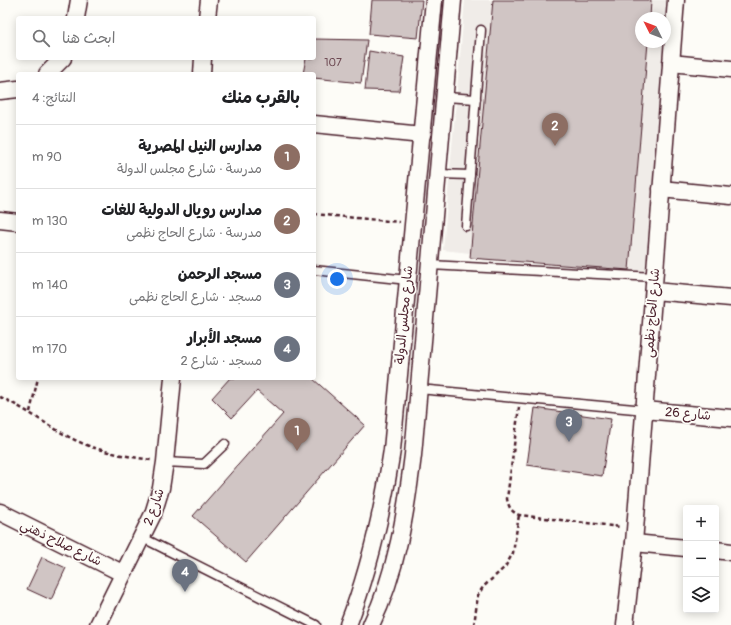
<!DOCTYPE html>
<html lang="ar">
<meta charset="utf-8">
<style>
:root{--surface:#fff;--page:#f6f6f6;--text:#202124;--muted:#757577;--line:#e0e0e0;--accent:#1f6fb2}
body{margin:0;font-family:Pangolin,"Playpen Sans Arabic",sans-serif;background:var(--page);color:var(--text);direction:rtl}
.controls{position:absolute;right:12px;bottom:12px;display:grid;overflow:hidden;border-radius:4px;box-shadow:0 2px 10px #0003}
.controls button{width:36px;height:36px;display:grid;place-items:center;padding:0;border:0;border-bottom:1px solid var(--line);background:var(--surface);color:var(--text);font:20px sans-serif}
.compass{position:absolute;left:635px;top:12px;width:36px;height:36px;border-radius:50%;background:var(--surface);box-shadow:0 2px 10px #0003;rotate:312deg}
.you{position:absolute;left:337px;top:279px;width:14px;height:14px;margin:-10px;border:3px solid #fff;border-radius:50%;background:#1a73e8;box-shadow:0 0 0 6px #1a73e833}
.badge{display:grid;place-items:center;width:26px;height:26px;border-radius:50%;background:var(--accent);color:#fff;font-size:13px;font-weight:700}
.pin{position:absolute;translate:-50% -33px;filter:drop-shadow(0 1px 2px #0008)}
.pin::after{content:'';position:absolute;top:21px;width:14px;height:12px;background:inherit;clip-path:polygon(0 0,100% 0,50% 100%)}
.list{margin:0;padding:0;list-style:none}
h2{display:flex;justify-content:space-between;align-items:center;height:52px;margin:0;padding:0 16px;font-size:17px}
h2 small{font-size:13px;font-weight:400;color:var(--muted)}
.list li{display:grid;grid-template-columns:26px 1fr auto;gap:12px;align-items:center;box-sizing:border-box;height:64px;padding:0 16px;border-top:1px solid var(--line)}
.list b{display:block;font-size:15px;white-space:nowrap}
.list p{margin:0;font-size:13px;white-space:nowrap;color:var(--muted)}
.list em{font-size:13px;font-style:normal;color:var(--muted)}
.icon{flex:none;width:22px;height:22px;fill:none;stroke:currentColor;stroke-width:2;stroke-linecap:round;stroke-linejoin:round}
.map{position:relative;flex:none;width:731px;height:625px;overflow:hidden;direction:ltr}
.search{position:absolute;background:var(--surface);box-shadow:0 2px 10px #0003;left:16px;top:16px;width:300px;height:44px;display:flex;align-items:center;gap:10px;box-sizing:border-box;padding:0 14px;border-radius:4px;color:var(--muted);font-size:15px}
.panel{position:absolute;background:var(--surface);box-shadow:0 2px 10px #0003;left:16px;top:72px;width:300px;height:308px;border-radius:4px;direction:rtl}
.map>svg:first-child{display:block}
.built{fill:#f0ece8}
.building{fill:#d0c5c4;stroke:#4a1f2b}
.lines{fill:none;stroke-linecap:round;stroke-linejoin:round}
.lane-casing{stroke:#4a1f2b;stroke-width:11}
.street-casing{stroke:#4a1f2b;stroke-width:19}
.path{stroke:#4a1f2b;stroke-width:2.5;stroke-dasharray:4 3;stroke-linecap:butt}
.lane{stroke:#fdfcf7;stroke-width:8}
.street{stroke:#fdfcf7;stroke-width:16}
.labels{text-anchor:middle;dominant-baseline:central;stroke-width:3.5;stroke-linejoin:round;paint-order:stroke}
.number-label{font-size:11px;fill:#6c4851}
.street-label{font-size:13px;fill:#4a1f2b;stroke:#fdfcf7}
</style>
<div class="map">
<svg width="731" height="625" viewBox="0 0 731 625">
<rect width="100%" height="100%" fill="#fdfcf7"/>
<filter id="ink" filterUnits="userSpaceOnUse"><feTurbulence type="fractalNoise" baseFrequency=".025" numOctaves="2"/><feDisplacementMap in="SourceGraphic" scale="8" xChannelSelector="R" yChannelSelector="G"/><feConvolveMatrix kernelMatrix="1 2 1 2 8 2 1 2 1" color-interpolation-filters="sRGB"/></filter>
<g filter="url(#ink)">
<polygon class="built" points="465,0 668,0 665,41 665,18 641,18 641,42 665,42 648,273 443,250"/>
<g class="building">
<polygon points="372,0 422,0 418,38 369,34"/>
<polygon points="493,0 651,0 650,18 641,18 641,42 648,42 629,270 470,258"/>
<polygon points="314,39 367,40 361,83 314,78 314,74 303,74 306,58 314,58"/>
<polygon points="369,51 404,57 399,91 365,90"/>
<polygon points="230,378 312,378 365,425 246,562 193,516 283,414 257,391 232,418 212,398"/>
<polygon points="535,408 611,419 602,476 527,465"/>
<polygon points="42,557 66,568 51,600 27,589"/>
</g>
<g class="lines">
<g class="lane-casing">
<g id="lane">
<polyline points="445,97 476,99"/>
<polyline points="438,174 470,175"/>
<polyline points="466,226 481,30"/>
<polyline points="430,265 655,277"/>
<polyline points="314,270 408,280"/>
<polyline points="419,389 645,410"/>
<polyline points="165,462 204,464 225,444"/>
<polyline points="143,538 316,625"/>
</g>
</g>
<g class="street-casing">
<g id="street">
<polyline points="76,18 79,0"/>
<polyline points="207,18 209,0"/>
<polyline points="671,63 731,69"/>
<polyline points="47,74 63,58"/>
<polyline points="202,74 203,58"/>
<polyline points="0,91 18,89"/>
<polyline points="314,124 422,135"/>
<polyline points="661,189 731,196"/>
<polyline points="0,220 18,222"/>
<polyline points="654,291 731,298"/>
<polyline points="645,410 731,418"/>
<polyline points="0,512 122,573"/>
<polyline points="634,543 686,548"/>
<polyline points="716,550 731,552"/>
<polyline points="98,625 153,514 161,488 165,462 173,378"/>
<path d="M348 625C370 568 383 510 392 450L434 0"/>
<path d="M371 625C397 572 406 512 413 455L453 0"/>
<polyline points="625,625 634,543 676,0"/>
</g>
</g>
<g class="path">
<polyline points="314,214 399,222"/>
<path d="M0 397C27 409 50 428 77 441 101 452 125 456 151 460"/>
<path d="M519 407 507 499C509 508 511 511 519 515L621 527"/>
<polyline points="30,412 38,378"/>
<polyline points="474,625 478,595 483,587 505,567 513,553 519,515"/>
</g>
<use href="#lane" class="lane"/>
<use href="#street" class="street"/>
</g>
</g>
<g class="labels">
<g class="number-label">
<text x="333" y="62">107</text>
</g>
<g class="street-label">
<text transform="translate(652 313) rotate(-86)">شارع الحاج نظمى</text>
<text transform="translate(404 315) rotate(-85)">شارع مجلس الدولة</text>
<text transform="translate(688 414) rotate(5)">شارع 26</text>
<text transform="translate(154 507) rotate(-71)">شارع 2</text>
<text transform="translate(61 543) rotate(26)">شارع صلاح ذهني</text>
</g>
</g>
</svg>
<div class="controls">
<button>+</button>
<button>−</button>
<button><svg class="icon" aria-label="layers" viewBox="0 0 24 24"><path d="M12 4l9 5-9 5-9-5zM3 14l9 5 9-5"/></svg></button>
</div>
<svg class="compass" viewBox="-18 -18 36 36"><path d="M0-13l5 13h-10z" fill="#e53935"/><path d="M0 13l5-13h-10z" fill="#757577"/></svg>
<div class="you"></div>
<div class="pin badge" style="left:297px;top:451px;background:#8d6e63">1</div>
<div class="pin badge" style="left:555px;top:146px;background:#8d6e63">2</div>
<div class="pin badge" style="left:569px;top:442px;background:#6b7280">3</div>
<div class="pin badge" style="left:185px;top:592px;background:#6b7280">4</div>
<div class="search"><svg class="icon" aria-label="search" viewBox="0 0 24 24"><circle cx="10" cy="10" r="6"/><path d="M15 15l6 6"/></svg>ابحث هنا</div>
<section class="panel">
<h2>بالقرب منك<small>النتائج: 4</small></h2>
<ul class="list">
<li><span class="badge" style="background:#8d6e63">1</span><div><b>مدارس النيل المصرية</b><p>مدرسة · شارع مجلس الدولة</p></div><em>90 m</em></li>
<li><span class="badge" style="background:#8d6e63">2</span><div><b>مدارس رويال الدولية للغات</b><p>مدرسة · شارع الحاج نظمى</p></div><em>130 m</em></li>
<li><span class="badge" style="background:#6b7280">3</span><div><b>مسجد الرحمن</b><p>مسجد · شارع الحاج نظمى</p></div><em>140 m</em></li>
<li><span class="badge" style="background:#6b7280">4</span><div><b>مسجد الأبرار</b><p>مسجد · شارع 2</p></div><em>170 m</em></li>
</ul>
</section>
</div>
